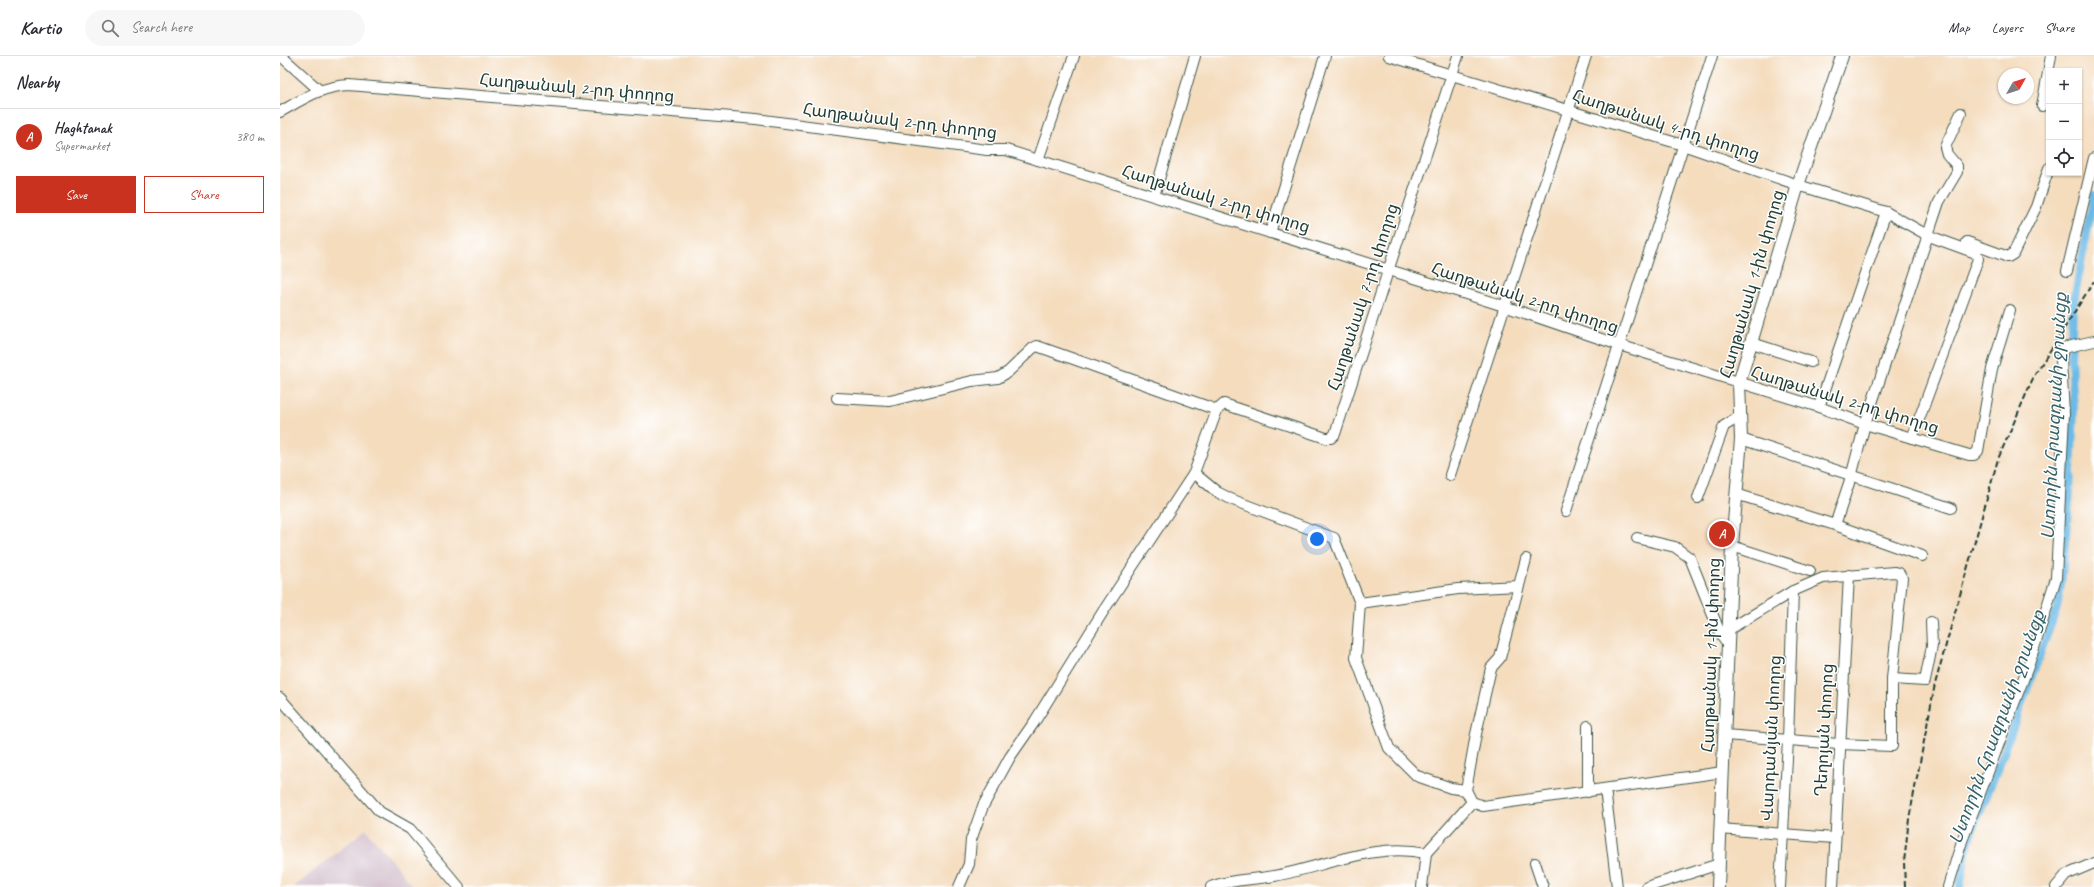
<!DOCTYPE html>
<meta charset="utf-8">
<style>
:root{--surface:#fff;--page:#f7f7f7;--text:#2b2b33;--muted:#7c7c81;--line:#e1e1e2;--accent:#c8321e}
body{margin:0;font-family:Caveat,"Noto Sans Armenian",sans-serif;background:var(--page);color:var(--text)}
.controls{position:absolute;right:12px;top:12px;display:grid;overflow:hidden;border-radius:0px;box-shadow:0 1px 3px #0004}
.controls button{width:36px;height:36px;display:grid;place-items:center;padding:0;border:0;border-bottom:1px solid var(--line);background:var(--surface);color:var(--text);font:20px sans-serif}
.compass{position:absolute;left:1718px;top:12px;width:36px;height:36px;border-radius:50%;background:var(--surface);box-shadow:0 1px 3px #0004;rotate:51deg}
.you{position:absolute;left:1037px;top:483px;width:14px;height:14px;margin:-10px;border:3px solid #fff;border-radius:50%;background:#1a73e8;box-shadow:0 0 0 6px #1a73e833}
.badge{display:grid;place-items:center;width:26px;height:26px;border-radius:50%;background:var(--accent);color:#fff;font-size:13px;font-weight:700}
.pin{position:absolute;translate:-50% -50%;border:2px solid #fff;box-shadow:0 1px 4px #0006}
.list{margin:0;padding:0;list-style:none}
h2{display:flex;justify-content:space-between;align-items:center;height:52px;margin:0;padding:0 16px;font-size:17px}
h2 small{font-size:13px;font-weight:400;color:var(--muted)}
.list li{display:grid;grid-template-columns:26px 1fr auto;gap:12px;align-items:center;box-sizing:border-box;height:56px;padding:0 16px;border-top:1px solid var(--line)}
.list b{display:block;font-size:15px;white-space:nowrap}
.list p{margin:0;font-size:13px;white-space:nowrap;color:var(--muted)}
.list em{font-size:13px;font-style:normal;color:var(--muted)}
.actions{display:flex;gap:8px;padding:12px 16px}
.actions a{flex:1;padding:9px 0;border:1px solid var(--accent);border-radius:0px;text-align:center;font-size:14px;color:var(--accent)}
.actions .main{background:var(--accent);color:#fff}
.icon{flex:none;width:22px;height:22px;fill:none;stroke:currentColor;stroke-width:2;stroke-linecap:round;stroke-linejoin:round}
.map{position:relative;flex:none;width:1814px;height:831px;overflow:hidden}
header{display:flex;align-items:center;gap:24px;box-sizing:border-box;height:56px;padding:0 20px;background:var(--surface);border-bottom:1px solid var(--line)}
header strong{font-size:19px}
nav{display:flex;gap:22px;margin-inline-start:auto;font-size:14px}
.search{width:280px;height:36px;background:var(--page);display:flex;align-items:center;gap:10px;box-sizing:border-box;padding:0 14px;border-radius:22px;color:var(--muted);font-size:15px}
main{display:flex}
aside{flex:1;background:var(--surface)}
.map>svg:first-child{display:block}
.industrial{fill:#d1bdcb}
.lines{fill:none;stroke-linecap:round;stroke-linejoin:round}
.canal{stroke:#6cbbe7;stroke-width:8}
.minor-casing{stroke:#3f5549;stroke-width:12}
.major-casing{stroke:#3f5549;stroke-width:14}
.minor{stroke:#fff;stroke-width:10}
.major{stroke:#fff;stroke-width:12}
.rail{stroke:#1f3d34;stroke-width:2;stroke-dasharray:6 3;stroke-linecap:butt}
.labels{text-anchor:middle;dominant-baseline:central;stroke-width:3;stroke-linejoin:round;paint-order:stroke}
.street-label{font-size:17px;fill:#1f3d34;stroke:#fff}
.water-label{font-size:18px;font-style:italic;fill:#36636a;stroke:#fff}
</style>
<header>
<strong>Kartio</strong>
<div class="search"><svg class="icon" aria-label="search" viewBox="0 0 24 24"><circle cx="10" cy="10" r="6"/><path d="M15 15l6 6"/></svg>Search here</div>
<nav><a>Map</a><a>Layers</a><a>Share</a></nav>
</header>
<main>
<aside>
<h2>Nearby<small></small></h2>
<ul class="list">
<li><span class="badge">A</span><div><b>Haghtanak</b><p>Supermarket</p></div><em>380 m</em></li>
</ul>
<div class="actions"><a class="main">Save</a><a>Share</a></div>
</aside>
<div class="map">
<svg width="1814" height="831" viewBox="0 0 1814 831">
<rect width="100%" height="100%" fill="#fff"/>
<filter id="ink" filterUnits="userSpaceOnUse"><feTurbulence type="fractalNoise" baseFrequency=".025" numOctaves="2"/><feDisplacementMap in="SourceGraphic" scale="8" xChannelSelector="R" yChannelSelector="G"/><feConvolveMatrix kernelMatrix="1 2 1 2 8 2 1 2 1" color-interpolation-filters="sRGB"/></filter>
<filter id="wash" filterUnits="userSpaceOnUse"><feTurbulence type="fractalNoise" baseFrequency=".012" numOctaves="4" result="noise"/><feDisplacementMap in="SourceGraphic" scale="16" xChannelSelector="R" yChannelSelector="G"/><feGaussianBlur stdDeviation="0.9" result="paint"/><feColorMatrix in="noise" values="0 0 0 0 0 0 0 0 0 0 0 0 0 0 0 0 0 1.4 0 .05"/><feComposite in="paint" operator="in"/></filter>
<g filter="url(#wash)">
<rect width="100%" height="100%" fill="#f4dcbd"/>
<polygon class="industrial" points="86,773 133,831 14,831"/>
<g class="lines">
<polyline class="canal" points="1680,831 1686,796 1692,775 1720,707 1777,552 1781,527 1790,436 1794,354 1791,302 1793,250 1814,139"/>
</g>
</g>
<g filter="url(#ink)">
<g class="lines">
<g class="minor-casing">
<g id="minor">
<polyline points="1,0 39,34"/>
<polyline points="1109,0 1403,89 1518,129 1606,156 1649,180 1696,197 1698,203 1632,382"/>
<polyline points="1762,50 1771,0"/>
<path d="M0 56C23 43 42 30 69 29L476 63 707 94H726L1224 250 1339 289 1539 351 1585 368 1689 399H1694L1698 395 1712 313 1730 254"/>
<polyline points="758,104 794,0"/>
<polyline points="874,140 915,0"/>
<polyline points="990,177 1045,0"/>
<polyline points="1687,186 1728,201 1733,198 1756,151 1769,112"/>
<polyline points="1787,215 1814,102"/>
<polyline points="1472,287 1531,306"/>
<polyline points="557,342 610,345 692,325 718,322 728,316 753,292 757,290 937,354"/>
<polyline points="1539,351 1606,156"/>
<polyline points="1461,383 1671,452"/>
<polyline points="914,417 937,436 953,444 1054,482 1080,547 1076,602 1109,692 1137,720 1171,732 1186,734"/>
<polyline points="1170,419 1306,0"/>
<polyline points="1456,438 1555,469 1642,500"/>
<polyline points="1418,442 1444,370 1459,361"/>
<polyline points="1286,455 1432,0"/>
<polyline points="1555,469 1571,421 1585,368 1659,146 1677,116 1677,110 1667,98 1665,91 1681,57"/>
<polyline points="1357,482 1395,491 1410,502 1440,577 1448,588"/>
<polyline points="1452,490 1530,515"/>
<polyline points="1246,503 1220,602 1211,612 1196,678 1186,734 1192,746 1203,750 1443,716"/>
<polyline points="1080,547 1178,533 1239,530"/>
<polyline points="1612,623 1645,625 1652,590 1651,566"/>
<polyline points="0,642 100,756 130,773 179,831"/>
<polyline points="1445,679 1559,688 1612,690 1612,623 1622,522 1619,517 1614,516 1543,522 1513,535 1448,574"/>
<polyline points="1325,733 1337,831"/>
<polyline points="1308,736 1308,670"/>
<polyline points="1440,773 1554,782"/>
<polyline points="1255,807 1263,831"/>
<polyline points="679,831 689,808 691,784 703,750 730,701 755,665 824,554 914,417 937,354 944,348 1046,382 1051,382 1055,378 1178,0"/>
<path d="M931 831C951 823 973 824 994 820 1044 811 1095 786 1146 797"/>
<polyline points="1142,831 1146,797 1192,746"/>
<polyline points="1367,831 1439,808"/>
<polyline points="1500,831 1508,684 1513,535"/>
<polyline points="1553,831 1569,519"/>
<polyline points="1668,831 1682,785 1749,608 1776,522 1784,358 1781,304 1783,292 1814,285"/>
<polyline points="1776,831 1786,819 1814,807"/>
</g>
</g>
<g class="major-casing">
<polyline id="major" points="1438,831 1452,490 1461,383 1459,327 1518,129 1562,0"/>
</g>
<use href="#minor" class="minor"/>
<use href="#major" class="major"/>
<polyline class="rail" points="1625,831 1624,806 1629,763 1655,628 1718,403 1754,320 1814,225"/>
</g>
</g>
<g class="labels">
<g class="street-label">
<text transform="translate(297 32) rotate(5)">Հաղթանակ 2-րդ փողոց</text>
<text transform="translate(620 65) rotate(7)">Հաղթանակ 2-րդ փողոց</text>
<text transform="translate(1386 69) rotate(18)">Հաղթանակ 4-րդ փողոց</text>
<text transform="translate(936 143) rotate(17)">Հաղթանակ 2-րդ փողոց</text>
<text transform="translate(1472 228) rotate(-74)">Հաղթանակ 1-ին փողոց</text>
<text transform="translate(1083 241) rotate(-72)">Հաղթանակ 7-րդ փողոց</text>
<text transform="translate(1245 242) rotate(18)">Հաղթանակ 2-րդ փողոց</text>
<text transform="translate(1565 344) rotate(17)">Հաղթանակ 2-րդ փողոց</text>
<text transform="translate(1431 599) rotate(-88)">Հաղթանակ 1-ին փողոց</text>
<text transform="translate(1544 674) rotate(-87)">Դեղոյան փողոց</text>
<text transform="translate(1491 682) rotate(-87)">Վարդանյան փողոց</text>
</g>
<g class="water-label">
<text transform="translate(1774 360) rotate(-87)">Ստորին Հրազդանի ջրանցք</text>
<text transform="translate(1717 671) rotate(-70)">Ստորին Հրազդանի ջրանցք</text>
</g>
</g>
</svg>
<div class="controls">
<button>+</button>
<button>−</button>
<button><svg class="icon" aria-label="locate" viewBox="0 0 24 24"><circle cx="12" cy="12" r="6"/><path d="M12 2v4M12 18v4M2 12h4M18 12h4"/></svg></button>
</div>
<svg class="compass" viewBox="-18 -18 36 36"><path d="M0-13l5 13h-10z" fill="#e53935"/><path d="M0 13l5-13h-10z" fill="#7c7c81"/></svg>
<div class="you"></div>
<div class="pin badge" style="left:1442px;top:478px">A</div>
</div>
</main>
